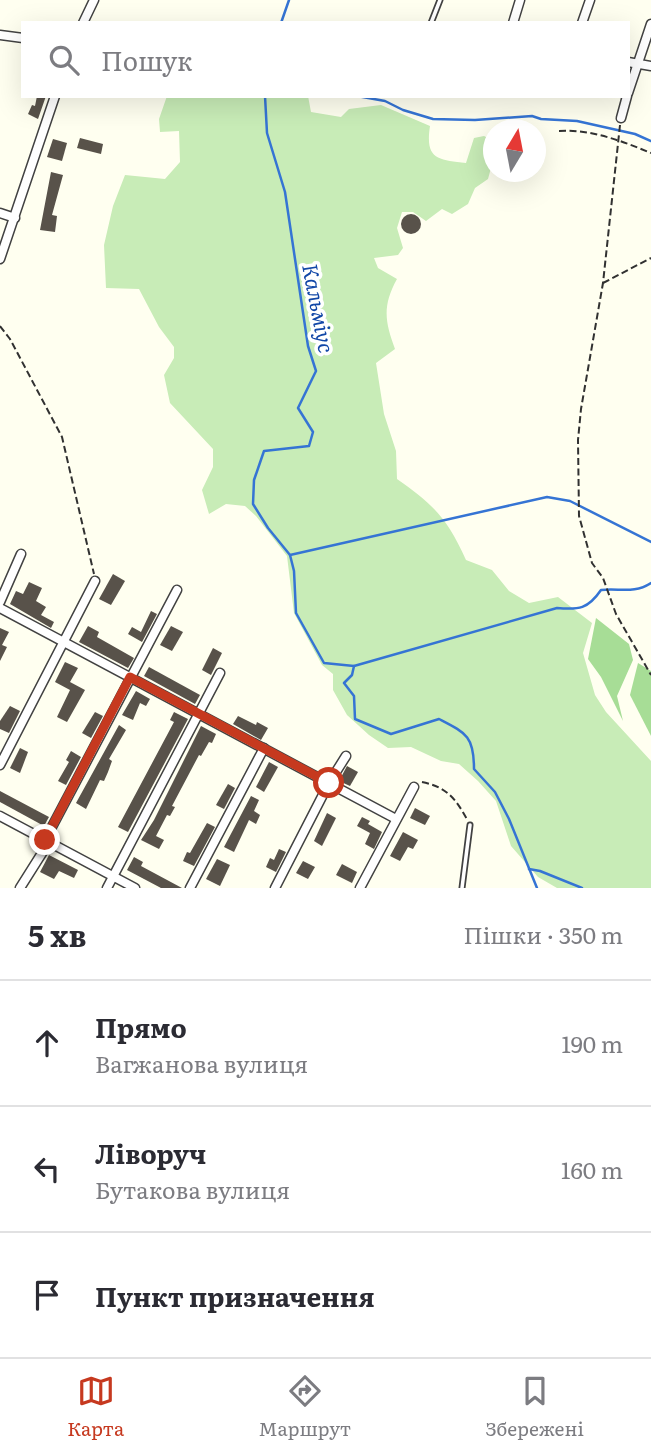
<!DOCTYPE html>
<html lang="uk">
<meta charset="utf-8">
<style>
:root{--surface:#fff;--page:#f7f7f7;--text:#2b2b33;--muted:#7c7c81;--line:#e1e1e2;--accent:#c6391f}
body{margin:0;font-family:Literata,serif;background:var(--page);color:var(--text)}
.compass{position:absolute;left:483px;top:119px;width:63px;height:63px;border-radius:50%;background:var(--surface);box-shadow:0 7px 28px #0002;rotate:10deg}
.stop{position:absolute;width:21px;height:21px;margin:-16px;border:5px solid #c6391f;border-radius:50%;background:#fff}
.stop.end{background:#c6391f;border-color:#fff;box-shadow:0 2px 7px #0008}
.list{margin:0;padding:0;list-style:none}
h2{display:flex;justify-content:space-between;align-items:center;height:91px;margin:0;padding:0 28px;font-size:30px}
h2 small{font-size:23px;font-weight:400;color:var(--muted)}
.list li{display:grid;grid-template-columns:46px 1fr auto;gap:21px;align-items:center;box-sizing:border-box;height:126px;padding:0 28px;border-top:2px solid var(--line)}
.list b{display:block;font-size:26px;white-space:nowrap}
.list p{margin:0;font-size:23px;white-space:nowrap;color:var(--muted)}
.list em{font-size:23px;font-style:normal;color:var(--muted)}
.icon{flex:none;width:38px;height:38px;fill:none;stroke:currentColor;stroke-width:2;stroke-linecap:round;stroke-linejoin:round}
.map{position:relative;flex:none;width:651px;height:888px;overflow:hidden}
.search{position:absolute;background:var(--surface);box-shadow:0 7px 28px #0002;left:21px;right:21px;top:21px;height:77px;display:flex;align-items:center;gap:18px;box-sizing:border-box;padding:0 24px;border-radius:0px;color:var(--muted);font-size:26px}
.sheet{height:469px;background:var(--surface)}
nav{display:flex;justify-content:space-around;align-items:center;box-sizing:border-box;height:98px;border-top:2px solid var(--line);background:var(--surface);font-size:19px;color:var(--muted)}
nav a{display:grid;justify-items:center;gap:4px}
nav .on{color:var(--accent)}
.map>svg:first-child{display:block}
.green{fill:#c8ecb7}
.forest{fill:#a7dd96}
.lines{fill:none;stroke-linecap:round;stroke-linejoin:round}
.stream{stroke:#3574d4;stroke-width:2.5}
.building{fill:#58524a}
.lane-casing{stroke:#424242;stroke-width:7}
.street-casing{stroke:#424242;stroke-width:11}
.path{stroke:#313131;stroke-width:2;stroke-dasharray:7 3.5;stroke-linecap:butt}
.lane{stroke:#fff;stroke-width:3.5}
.street{stroke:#fff;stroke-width:8}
.route{stroke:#c6391f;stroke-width:9}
.labels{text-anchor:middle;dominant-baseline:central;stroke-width:7;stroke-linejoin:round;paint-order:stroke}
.water-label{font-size:21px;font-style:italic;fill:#1147a7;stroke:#fff}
</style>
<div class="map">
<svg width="651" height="888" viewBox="0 0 651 888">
<rect width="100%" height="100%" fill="#fffff0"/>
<path class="green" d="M167 96H308L311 112 341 117 349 109 381 105 430 126C425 159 437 160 466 163L474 138 484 136 490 139 492 164 488 179 475 188 468 204 452 214 442 209 426 221 413 212H402L397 228 403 248 398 255 374 258 378 268 397 279C382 306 385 322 395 349L376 363 384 414 396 451 397 479C434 505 447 518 466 560L492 570 509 591 529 603 558 597 592 623 583 653 595 695 606 712 651 761V888H557L538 877 511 846 496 801 478 781 459 764 441 761 411 747 388 748 369 735 347 715 333 690V674L322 665 294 613 287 556 256 516 245 506 226 504 209 514 202 490 213 467V449L170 403 164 375 174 358V347L159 327 139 289 106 288 104 245 113 206 125 175 165 179 180 162 179 131 160 132 159 119Z"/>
<g class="forest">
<polygon points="596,618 629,644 633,660 617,696 623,721 601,677 588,659"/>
<polygon points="638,663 651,671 651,736 630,695"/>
</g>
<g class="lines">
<g class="stream">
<polyline points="281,23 289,0"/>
<path d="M265 96 267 133 285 192 308 346 316 371 298 408 313 432 309 446 264 451 254 480 253 504 268 528 290 555 294 571 296 613 324 663 354 666 352 675 344 683 354 696 355 719 391 734 439 719C466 733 474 736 474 769L495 792 509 819 537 888"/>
<polyline points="357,96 385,101 403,110 433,119 475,120 532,116 541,119 577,121 635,134 651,141"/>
<polyline points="290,555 547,497 570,501 651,542"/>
<path d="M354 666 557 608C579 610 588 609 601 590 620 588 634 594 651 583"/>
<polyline points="529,869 540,871 582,888"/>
</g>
</g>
<g class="building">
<polygon points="37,96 46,96 38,119 28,114 32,105 35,106"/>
<polygon points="80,138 103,144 101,154 77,148"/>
<polygon points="53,139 67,143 62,161 47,157"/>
<polygon points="51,172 63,175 52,215 57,216 55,232 40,230"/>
<circle cx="411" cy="224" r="10"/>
<polygon points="113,574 125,581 111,605 99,599"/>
<polygon points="29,582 42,588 36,601 46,607 41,615 54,622 51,628 10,604 16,591 23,594"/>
<polygon points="151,611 157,614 142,642 128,634 132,627 141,632"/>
<polygon points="88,626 99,632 97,637 134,658 128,668 79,642"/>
<polygon points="171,626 183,632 172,651 160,645"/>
<polygon points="0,628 9,632 2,645 7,647 0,661"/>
<polygon points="213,648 222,653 211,675 202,670"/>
<polygon points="65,662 78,668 70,682 85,690 67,722 57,717 70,690 55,682"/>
<polygon points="149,667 200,695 195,704 144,676"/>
<polygon points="136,691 150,699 146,706 140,703 133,720 122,715"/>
<polygon points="10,706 20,711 9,733 0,729 0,721"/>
<polygon points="95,712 103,716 91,738 82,733"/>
<polygon points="174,712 188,719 128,832 118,827 174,722 170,720"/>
<polygon points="238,716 256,725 257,722 268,728 261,740 233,724"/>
<polygon points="119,725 126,730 109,759 112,761 108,772 104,781 100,780 86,809 76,803"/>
<polygon points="201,726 216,734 212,743 209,742 201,756 199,755 172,806 175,807 170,816 167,815 156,836 164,840 159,849 141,840 154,820"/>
<polygon points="20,748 28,752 20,773 10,768"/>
<polygon points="71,751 81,757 66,785 58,781 69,762 66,760"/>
<polygon points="269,762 278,767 264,792 256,787"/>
<polygon points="347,766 358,772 350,786 339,781"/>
<polygon points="228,784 235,788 224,809 216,805"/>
<polygon points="0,791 49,817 44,826 0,802"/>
<polygon points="251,796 259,800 254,811 260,815 256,824 249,820 234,852 224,847"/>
<polygon points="415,808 430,816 425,825 410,818"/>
<polygon points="327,813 336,818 322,846 314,841"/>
<polygon points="362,817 370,821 368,824 382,832 374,849 365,844 370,833 357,826"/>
<polygon points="207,823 215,827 194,866 183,861 187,852 190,853"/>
<polygon points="403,832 418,840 413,849 408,847 400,861 390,856"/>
<polygon points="279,849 286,852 276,872 266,867 270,858 274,860"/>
<polygon points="49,855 78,870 74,878 59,871 54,879 40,872"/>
<polygon points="134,857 143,862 141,866 182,888 161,888 127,870"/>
<polygon points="217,859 230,865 220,886 206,879"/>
<polygon points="303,861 315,867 308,879 296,873"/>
<polygon points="342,864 357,872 352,883 336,875"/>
</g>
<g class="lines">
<g class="lane-casing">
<g id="lane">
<polyline points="431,23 440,0"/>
<polyline points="462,888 470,825"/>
</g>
</g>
<g class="street-casing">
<g id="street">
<polyline points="83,23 94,0"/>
<polyline points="513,23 520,0"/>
<polyline points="582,23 590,0"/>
<polyline points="0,35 23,38"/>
<polyline points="628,62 651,66"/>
<polyline points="628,93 651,24"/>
<polyline points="621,118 627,96"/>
<polyline points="0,213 15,218"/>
<polyline points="0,259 55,96"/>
<polyline points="0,602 21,554"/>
<polyline points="0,608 396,819"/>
<polyline points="0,765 95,581"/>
<polyline points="0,816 135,888"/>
<polyline points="45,840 177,590"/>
<polyline points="20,888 49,842"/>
<polyline points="107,888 220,673"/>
<polyline points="190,888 264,748"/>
<polyline points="275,888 329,783 346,756"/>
<polyline points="360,888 414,787"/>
</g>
</g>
<g class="path">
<polyline points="620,125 603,283 581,409 578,440 579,516 592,563 603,578 616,614 651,675"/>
<path d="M559 131C591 129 622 141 651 153"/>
<polyline points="603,283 651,258"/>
<polyline points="0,326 10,339 62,437 94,574"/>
<path d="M422 782C447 787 456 799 468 821"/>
</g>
<use href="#lane" class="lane"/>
<use href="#street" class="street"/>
</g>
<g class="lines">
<polyline class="route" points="45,840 130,677 329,783"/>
</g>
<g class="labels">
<g class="water-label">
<text transform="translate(320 308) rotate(79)">Кальміус</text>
</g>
</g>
</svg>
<svg class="compass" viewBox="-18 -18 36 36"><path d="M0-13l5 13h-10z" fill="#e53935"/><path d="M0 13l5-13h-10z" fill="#7c7c81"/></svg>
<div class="stop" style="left:329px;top:783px"></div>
<div class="stop end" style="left:45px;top:840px"></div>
<div class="search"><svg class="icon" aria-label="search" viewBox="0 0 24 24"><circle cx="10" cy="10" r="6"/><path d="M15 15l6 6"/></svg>Пошук</div>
</div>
<section class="sheet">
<h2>5 хв<small>Пішки · 350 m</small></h2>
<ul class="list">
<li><svg class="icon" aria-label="ahead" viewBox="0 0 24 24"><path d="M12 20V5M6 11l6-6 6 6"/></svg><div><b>Прямо</b><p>Вагжанова вулиця</p></div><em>190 m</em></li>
<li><svg class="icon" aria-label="left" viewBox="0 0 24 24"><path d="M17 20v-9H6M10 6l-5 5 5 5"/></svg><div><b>Ліворуч</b><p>Бутакова вулиця</p></div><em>160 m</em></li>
<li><svg class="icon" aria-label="arrive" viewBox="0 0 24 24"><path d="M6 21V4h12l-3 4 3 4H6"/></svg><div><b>Пункт призначення</b></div></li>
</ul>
</section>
<nav>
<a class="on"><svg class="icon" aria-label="map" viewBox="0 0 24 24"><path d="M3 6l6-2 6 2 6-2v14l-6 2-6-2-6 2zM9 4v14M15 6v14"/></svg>Карта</a>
<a><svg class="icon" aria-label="directions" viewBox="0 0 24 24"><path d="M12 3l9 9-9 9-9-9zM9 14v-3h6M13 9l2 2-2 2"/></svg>Маршрут</a>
<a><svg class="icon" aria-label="saved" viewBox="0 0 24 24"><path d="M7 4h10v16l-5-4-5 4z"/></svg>Збережені</a>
</nav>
